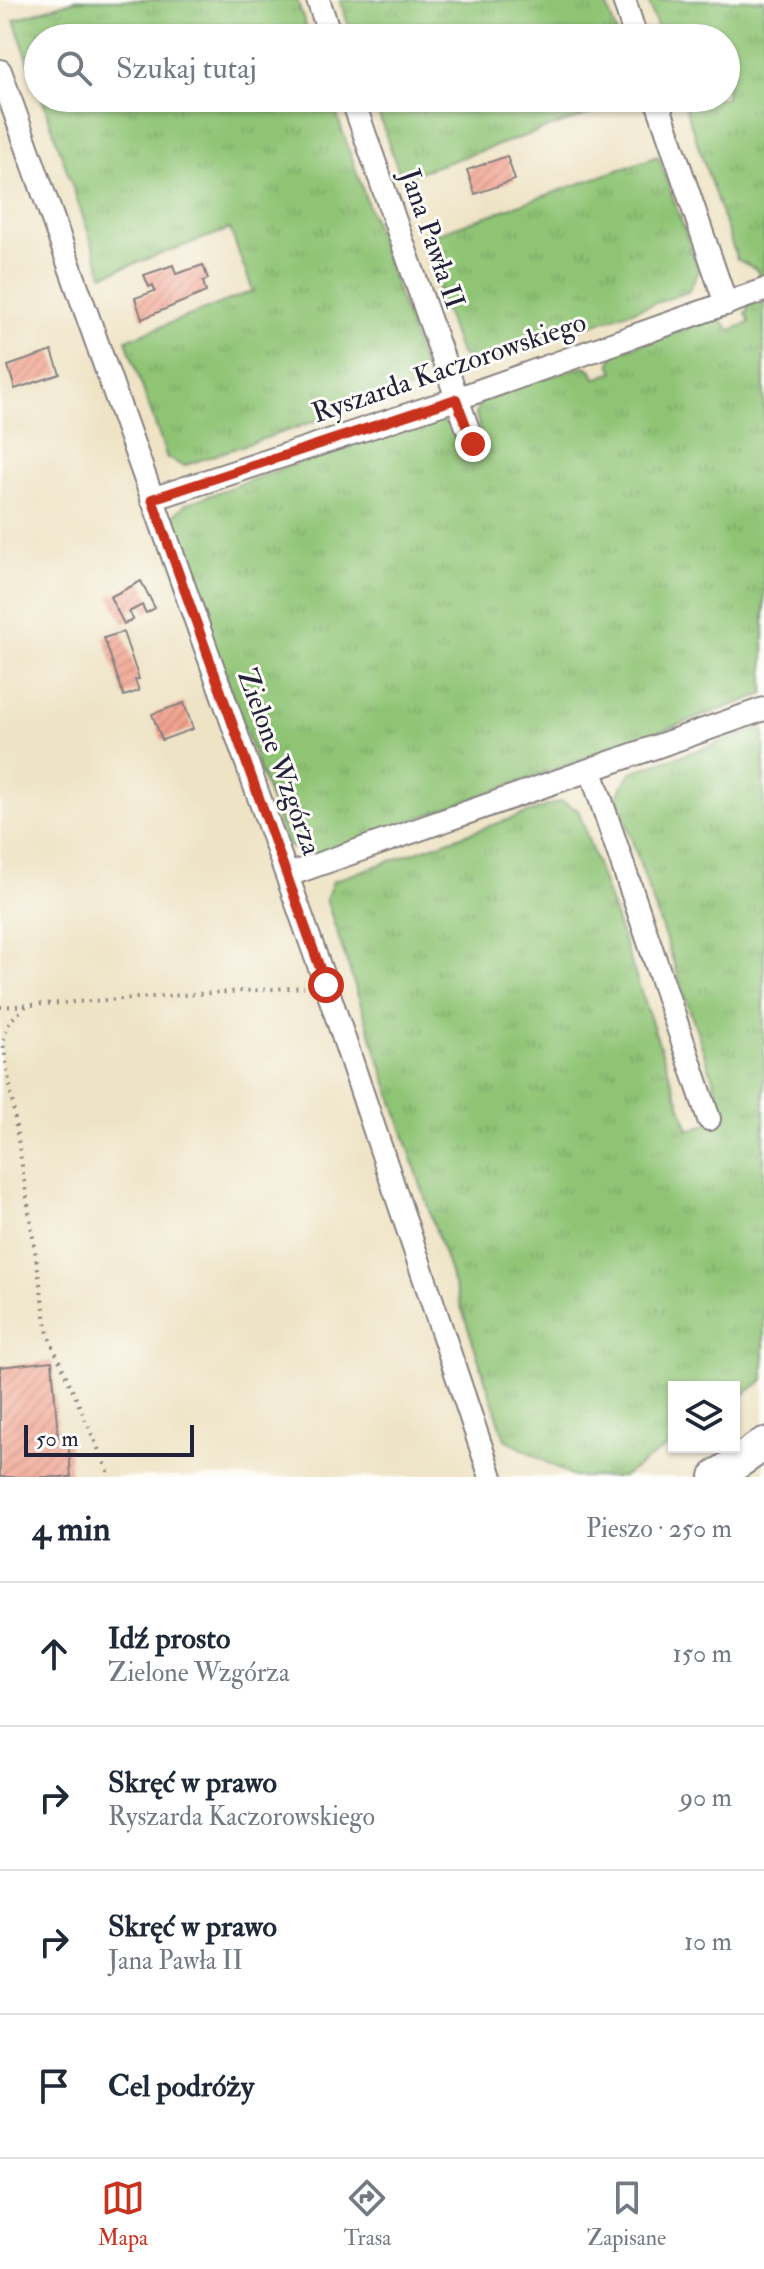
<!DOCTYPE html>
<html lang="pl">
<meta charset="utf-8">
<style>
:root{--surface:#fff;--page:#f6f6f7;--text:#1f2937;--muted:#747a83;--line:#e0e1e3;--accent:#c8321e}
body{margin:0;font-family:"IM FELL Double Pica",serif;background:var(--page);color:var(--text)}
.controls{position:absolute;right:24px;bottom:24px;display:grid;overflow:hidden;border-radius:0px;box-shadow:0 2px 6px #0004}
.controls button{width:72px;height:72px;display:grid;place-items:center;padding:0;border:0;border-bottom:2px solid var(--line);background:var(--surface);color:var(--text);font:40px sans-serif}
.scale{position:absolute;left:24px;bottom:20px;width:170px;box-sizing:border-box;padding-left:8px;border:4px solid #22223b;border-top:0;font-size:22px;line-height:28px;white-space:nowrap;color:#22223b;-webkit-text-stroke:6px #fdfcf7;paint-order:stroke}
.stop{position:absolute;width:24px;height:24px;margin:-18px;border:6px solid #c8321e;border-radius:50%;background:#fff}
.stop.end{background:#c8321e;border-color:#fff;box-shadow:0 2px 8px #0008}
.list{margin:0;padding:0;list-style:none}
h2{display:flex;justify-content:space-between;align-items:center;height:104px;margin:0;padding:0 32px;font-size:34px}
h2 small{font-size:26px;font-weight:400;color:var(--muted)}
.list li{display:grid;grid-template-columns:52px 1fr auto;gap:24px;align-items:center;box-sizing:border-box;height:144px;padding:0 32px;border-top:2px solid var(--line)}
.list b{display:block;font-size:30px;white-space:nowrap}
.list p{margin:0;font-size:26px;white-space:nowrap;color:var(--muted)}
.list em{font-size:26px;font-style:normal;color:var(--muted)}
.icon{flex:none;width:44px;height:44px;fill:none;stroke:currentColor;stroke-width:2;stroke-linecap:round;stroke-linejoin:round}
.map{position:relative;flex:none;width:764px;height:1477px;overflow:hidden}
.search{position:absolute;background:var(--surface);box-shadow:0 2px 6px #0004;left:24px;right:24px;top:24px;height:88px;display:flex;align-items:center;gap:20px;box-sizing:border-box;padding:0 28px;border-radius:44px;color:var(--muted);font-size:30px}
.sheet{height:680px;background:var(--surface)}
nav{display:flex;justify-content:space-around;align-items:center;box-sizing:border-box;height:112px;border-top:2px solid var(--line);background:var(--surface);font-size:22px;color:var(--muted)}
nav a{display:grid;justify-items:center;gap:4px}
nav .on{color:var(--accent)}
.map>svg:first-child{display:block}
.grass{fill:url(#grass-tufts);stroke:#587358;stroke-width:2}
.building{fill:url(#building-hatch)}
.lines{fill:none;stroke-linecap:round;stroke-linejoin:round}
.minor-casing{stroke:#888280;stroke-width:26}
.highway-casing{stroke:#888280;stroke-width:36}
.path{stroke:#888280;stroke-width:4;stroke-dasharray:2 6;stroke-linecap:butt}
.minor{stroke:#fff;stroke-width:22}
.highway{stroke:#fff;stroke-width:32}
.route{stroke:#c8321e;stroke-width:10}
.labels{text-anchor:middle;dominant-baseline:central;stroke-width:6;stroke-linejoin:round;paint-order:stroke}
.street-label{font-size:28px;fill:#22223b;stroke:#fdfcf7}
</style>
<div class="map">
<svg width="764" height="1477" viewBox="0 0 764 1477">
<defs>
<pattern id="grass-tufts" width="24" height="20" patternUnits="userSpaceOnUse" patternTransform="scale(2)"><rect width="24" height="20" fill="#8fc475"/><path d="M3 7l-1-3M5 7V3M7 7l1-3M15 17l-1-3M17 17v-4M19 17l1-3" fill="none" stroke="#7ba866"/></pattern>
<pattern id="building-hatch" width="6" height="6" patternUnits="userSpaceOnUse" patternTransform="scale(2)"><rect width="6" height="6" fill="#f1a28f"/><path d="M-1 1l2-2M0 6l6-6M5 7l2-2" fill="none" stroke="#ce8b7c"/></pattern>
</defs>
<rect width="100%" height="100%" fill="#fdfcf7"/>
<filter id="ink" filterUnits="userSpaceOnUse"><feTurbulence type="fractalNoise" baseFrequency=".0125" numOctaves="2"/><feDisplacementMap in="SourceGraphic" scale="16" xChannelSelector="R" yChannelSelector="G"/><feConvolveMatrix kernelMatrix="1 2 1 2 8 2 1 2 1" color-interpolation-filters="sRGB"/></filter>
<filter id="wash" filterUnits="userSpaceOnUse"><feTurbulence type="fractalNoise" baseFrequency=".006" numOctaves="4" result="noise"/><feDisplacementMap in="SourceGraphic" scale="32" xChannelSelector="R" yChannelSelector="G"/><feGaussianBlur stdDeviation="1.8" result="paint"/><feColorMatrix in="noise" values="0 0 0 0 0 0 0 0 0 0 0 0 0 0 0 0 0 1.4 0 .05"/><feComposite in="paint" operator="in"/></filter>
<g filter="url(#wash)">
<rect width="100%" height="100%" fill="#eee3c5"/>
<g class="grass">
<polygon points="75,0 297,0 310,38 38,38 38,88 14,20"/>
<polygon points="340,0 605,0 618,38 353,38"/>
<polygon points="648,0 764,0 764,276 760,277 756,269 737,259 682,98 726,98 726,38 661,38"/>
<polygon points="42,98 331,98 424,368 416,387 183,466 167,458 126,340 253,291 230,229 103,275"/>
<polygon points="373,98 637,98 401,178"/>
<polygon points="658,156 699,271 688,292 480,363 460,354 421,239"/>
<polygon points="764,301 764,694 313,856 287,846 172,528 176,513 186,504 408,422 437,419 454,427 464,450 483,444 476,414 482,398 585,366 592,370 595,379 614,372 610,363 615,353 718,317 730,330 750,323 746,314 748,306"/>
<polygon points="764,728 764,1380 734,1401 734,1387 674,1387 674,1442 622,1477 573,1477 505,1439 326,899 333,881 561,801 578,810 689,1130 726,1117 617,796 631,772"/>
</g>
<g id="blocks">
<g class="building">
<polygon points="507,156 515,180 475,194 467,170"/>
<polygon points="173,265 176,274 203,265 208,279 203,281 206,292 142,319 135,298 155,291 153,285 149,287 144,275"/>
<polygon points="52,351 60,374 15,389 8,366"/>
<polygon points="141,581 155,608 146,613 142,605 129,612 133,619 124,624 110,597"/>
<polygon points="123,632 139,679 135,680 139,691 124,696 104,638"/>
<polygon points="184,703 193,729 162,740 152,714"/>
<polygon points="52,1361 58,1437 68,1437 71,1477 0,1477 0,1367"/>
</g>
</g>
</g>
<g filter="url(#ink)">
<use href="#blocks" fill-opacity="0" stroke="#888280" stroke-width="2"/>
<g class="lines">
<g class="minor-casing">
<g id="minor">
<polyline points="318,0 331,38"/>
<polyline points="624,0 636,38"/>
<polyline points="0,71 326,985 491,1477"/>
<polyline points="352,98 473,444"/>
<polyline points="656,98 726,304"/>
<polyline points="152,499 456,399 764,290"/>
<polyline points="591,771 709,1119"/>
<polyline points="288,875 764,709"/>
</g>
</g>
<g class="highway-casing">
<polyline id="highway" points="716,1477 764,1444"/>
</g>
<g class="path">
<polyline points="26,1006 10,1021 3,1042 48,1335 108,1471 109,1477"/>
<polyline points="0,1007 304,987"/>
</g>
<use href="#minor" class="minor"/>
<use href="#highway" class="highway"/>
</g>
</g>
<g class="lines" filter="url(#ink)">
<polyline class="route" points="326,985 152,499 456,399 473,444"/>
</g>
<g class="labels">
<g class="street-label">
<text transform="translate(432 239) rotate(71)">Jana Pawła II</text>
<text transform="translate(449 368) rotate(-19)">Ryszarda Kaczorowskiego</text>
<text transform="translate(279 762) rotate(70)">Zielone Wzgórza</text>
</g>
</g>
</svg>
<div class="controls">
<button><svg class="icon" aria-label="layers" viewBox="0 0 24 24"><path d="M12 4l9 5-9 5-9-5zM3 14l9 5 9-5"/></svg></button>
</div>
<div class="scale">50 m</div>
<div class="stop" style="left:326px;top:985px"></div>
<div class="stop end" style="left:473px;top:444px"></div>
<div class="search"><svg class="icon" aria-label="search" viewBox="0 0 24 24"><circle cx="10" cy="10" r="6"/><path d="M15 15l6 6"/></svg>Szukaj tutaj</div>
</div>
<section class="sheet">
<h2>4 min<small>Pieszo · 250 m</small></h2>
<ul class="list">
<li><svg class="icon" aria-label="ahead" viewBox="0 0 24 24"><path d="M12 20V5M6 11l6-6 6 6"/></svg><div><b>Idź prosto</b><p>Zielone Wzgórza</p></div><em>150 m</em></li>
<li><svg class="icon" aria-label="right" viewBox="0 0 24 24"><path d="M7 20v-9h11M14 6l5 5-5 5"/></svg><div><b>Skręć w prawo</b><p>Ryszarda Kaczorowskiego</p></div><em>90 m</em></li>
<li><svg class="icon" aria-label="right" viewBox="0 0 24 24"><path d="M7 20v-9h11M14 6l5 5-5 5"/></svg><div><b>Skręć w prawo</b><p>Jana Pawła II</p></div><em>10 m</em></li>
<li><svg class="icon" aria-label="arrive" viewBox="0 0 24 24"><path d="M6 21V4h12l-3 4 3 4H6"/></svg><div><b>Cel podróży</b></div></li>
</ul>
</section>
<nav>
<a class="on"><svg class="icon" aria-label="map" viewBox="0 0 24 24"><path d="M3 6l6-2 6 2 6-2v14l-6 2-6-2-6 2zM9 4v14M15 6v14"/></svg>Mapa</a>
<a><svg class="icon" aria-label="directions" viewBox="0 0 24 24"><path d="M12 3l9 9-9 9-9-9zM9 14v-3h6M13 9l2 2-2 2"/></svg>Trasa</a>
<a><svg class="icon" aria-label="saved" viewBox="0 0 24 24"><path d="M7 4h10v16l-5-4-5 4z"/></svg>Zapisane</a>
</nav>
